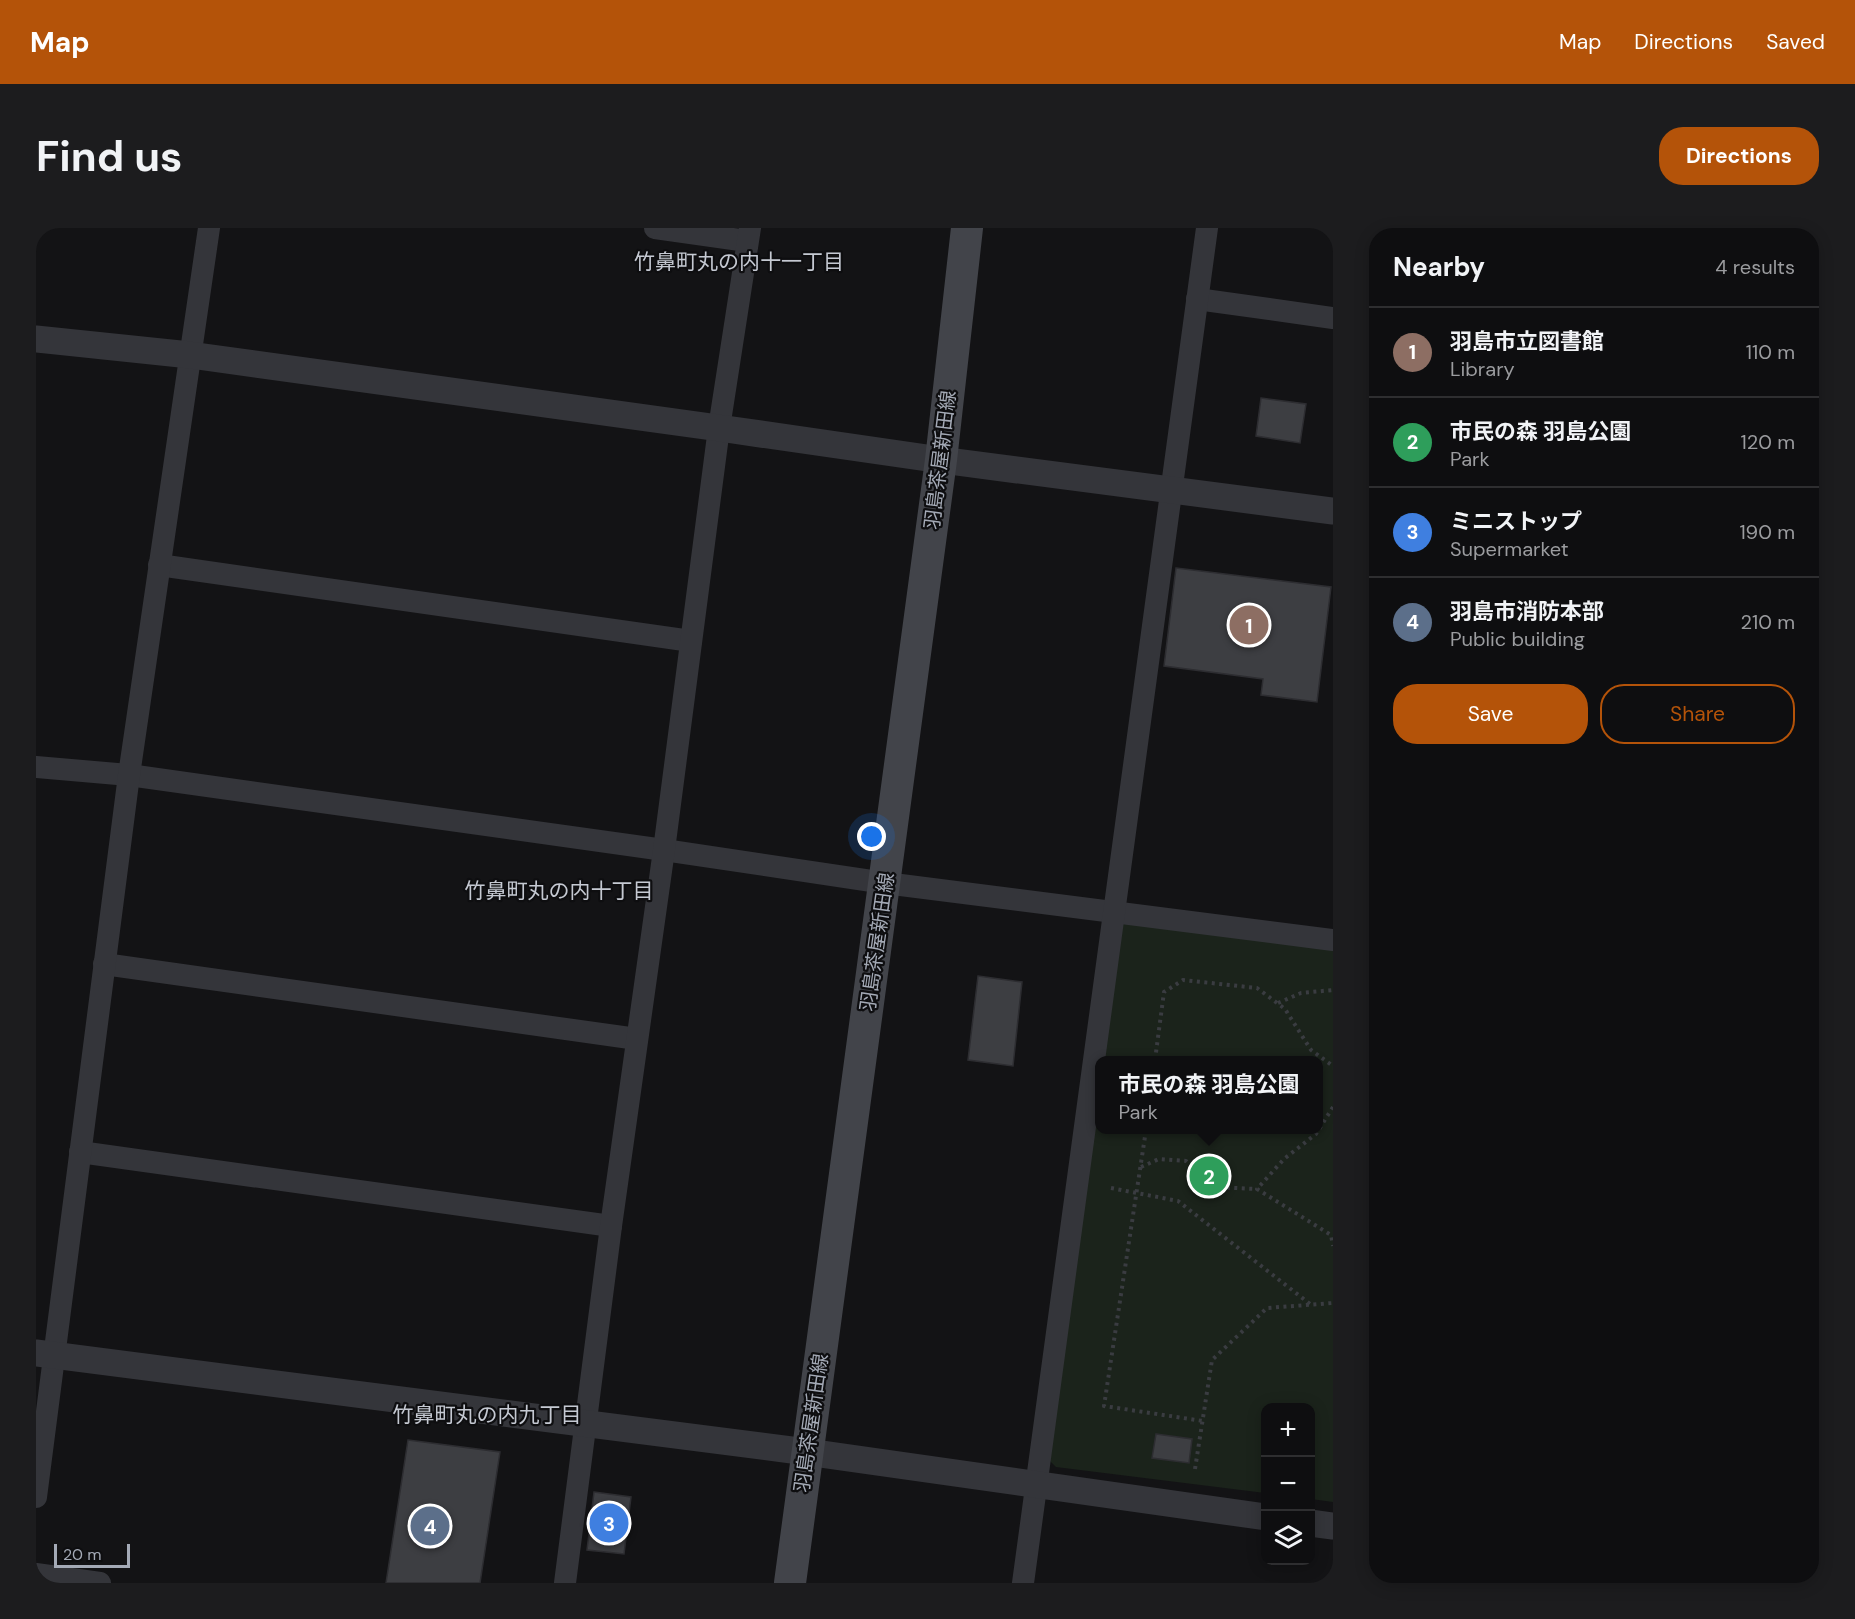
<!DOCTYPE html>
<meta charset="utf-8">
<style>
:root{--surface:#0e0e10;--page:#1c1c1e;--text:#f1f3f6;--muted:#9b9c9f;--line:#2e2e30;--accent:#b45309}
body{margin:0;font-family:"DM Sans","Noto Sans JP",sans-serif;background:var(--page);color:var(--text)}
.controls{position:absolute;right:18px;bottom:18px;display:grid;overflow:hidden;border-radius:12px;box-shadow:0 3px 15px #0003}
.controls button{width:54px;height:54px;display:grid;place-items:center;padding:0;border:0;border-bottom:2px solid var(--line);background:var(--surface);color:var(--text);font:30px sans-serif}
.scale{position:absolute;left:18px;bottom:15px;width:76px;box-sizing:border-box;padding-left:6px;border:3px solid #a4aab6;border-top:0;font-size:16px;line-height:21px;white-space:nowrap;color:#a4aab6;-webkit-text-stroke:4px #0e0e10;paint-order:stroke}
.you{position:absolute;left:836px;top:609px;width:21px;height:21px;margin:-15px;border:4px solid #fff;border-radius:50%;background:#1a73e8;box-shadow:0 0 0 9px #1a73e833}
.badge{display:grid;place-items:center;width:39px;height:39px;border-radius:50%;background:var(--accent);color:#fff;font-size:20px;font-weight:700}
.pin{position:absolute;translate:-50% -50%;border:3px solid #fff;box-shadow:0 2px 6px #0006}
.popup{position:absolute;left:1059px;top:828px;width:228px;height:78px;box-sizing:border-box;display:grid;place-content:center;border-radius:12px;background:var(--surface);filter:drop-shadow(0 2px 4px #0005);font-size:20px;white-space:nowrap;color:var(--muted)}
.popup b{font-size:22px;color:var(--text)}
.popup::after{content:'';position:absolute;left:50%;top:100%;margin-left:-12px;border:12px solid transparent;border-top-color:var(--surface)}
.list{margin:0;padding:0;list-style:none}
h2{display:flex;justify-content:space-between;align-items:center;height:78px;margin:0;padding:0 24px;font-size:26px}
h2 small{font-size:20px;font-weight:400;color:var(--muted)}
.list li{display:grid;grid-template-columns:39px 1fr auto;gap:18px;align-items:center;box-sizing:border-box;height:90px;padding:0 24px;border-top:2px solid var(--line)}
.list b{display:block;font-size:22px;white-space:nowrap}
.list p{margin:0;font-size:20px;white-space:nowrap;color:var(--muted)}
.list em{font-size:20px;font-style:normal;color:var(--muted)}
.actions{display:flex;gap:12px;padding:18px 24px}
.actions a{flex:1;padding:14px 0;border:2px solid var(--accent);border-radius:24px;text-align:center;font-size:21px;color:var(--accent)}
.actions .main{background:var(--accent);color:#fff}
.icon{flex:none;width:33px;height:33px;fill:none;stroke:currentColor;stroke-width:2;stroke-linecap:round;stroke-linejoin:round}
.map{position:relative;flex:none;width:1297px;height:1355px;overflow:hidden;border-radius:24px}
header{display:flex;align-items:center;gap:36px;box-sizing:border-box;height:84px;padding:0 30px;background:var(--accent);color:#fff}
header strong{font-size:28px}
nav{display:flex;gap:33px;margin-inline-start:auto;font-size:21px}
.intro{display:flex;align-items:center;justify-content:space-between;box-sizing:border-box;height:144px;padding:0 36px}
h1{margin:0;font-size:42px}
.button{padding:15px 27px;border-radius:24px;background:var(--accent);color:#fff;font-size:21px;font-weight:700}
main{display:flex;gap:36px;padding:0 36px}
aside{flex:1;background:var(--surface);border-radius:24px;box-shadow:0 3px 15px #0003}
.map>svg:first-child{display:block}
.green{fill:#1b231b}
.building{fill:#3d3e42;stroke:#2d2d31;stroke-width:1.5}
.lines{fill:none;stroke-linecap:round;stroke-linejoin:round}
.path{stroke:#3a3c41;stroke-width:4;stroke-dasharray:3 4.5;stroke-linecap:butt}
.minor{stroke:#34353a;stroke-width:22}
.tertiary{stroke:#34353a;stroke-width:27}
.secondary{stroke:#42444a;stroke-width:32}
.labels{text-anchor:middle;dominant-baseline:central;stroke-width:4.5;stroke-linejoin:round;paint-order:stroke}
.street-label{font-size:20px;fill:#a4aab6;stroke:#0e0e10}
.neighbourhood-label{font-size:21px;fill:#c5c9d2;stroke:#0e0e10}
</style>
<header>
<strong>Map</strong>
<nav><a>Map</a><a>Directions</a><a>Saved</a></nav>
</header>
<div class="intro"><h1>Find us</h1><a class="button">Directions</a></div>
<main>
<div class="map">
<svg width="1297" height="1355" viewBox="0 0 1297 1355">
<rect width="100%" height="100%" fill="#131315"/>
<polygon class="green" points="1085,695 1297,717 1297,1274 1275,1271 1274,1180 1230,1180 1229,1265 1020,1239 1010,1229 1063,848 1064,902 1282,902 1282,832 1066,832"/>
<g class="building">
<polygon points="1225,170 1270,176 1264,215 1220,208"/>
<polygon points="1140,340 1295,359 1281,474 1225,467 1227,451 1128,438"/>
<polygon points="942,748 986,754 977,838 932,832"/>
<polygon points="1120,1206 1156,1211 1153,1235 1116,1230"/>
<polygon points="372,1212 464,1224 444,1355 350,1355"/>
<polygon points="558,1264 595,1269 588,1326 551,1322"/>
</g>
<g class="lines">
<g class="path">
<polyline points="1242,775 1265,765 1297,762"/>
<polyline points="1119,832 1128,764 1147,752 1221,760 1249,781 1275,822 1297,838"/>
<polyline points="1297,879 1280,906 1248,931 1221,961 1295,1007 1297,1018"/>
<polyline points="1110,902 1068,1178 1167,1193"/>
<polyline points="1105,939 1123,931 1150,933 1179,959 1221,961"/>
<polyline points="1075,960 1142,973 1274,1076"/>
<polyline points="1159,1241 1176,1132 1231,1080 1297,1075"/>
</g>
<g class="minor">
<polyline points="619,0 711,13"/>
<polyline points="1161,71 1297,90"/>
<polyline points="123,337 655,413"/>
<polyline points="0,539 93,547 628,622 849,655 1297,712"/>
<polyline points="68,736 601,811"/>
<polyline points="44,924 575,998"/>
<polyline points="0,1269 93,547 173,0"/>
<polyline points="0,1346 64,1355"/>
<polyline points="529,1355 575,998 628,622 683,200 714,0"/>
<polyline points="987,1355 1171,0"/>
</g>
<g class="tertiary">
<polyline points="0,111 154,127 683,200 905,232 1297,283"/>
<polyline points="0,1125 771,1224 1230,1289"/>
<polyline points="1274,1295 1297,1298"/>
</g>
<polyline class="secondary" points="754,1355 905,232 931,0"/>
</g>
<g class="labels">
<g class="street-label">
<text transform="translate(904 232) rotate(-83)">羽島茶屋新田線</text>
<text transform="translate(841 714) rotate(-82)">羽島茶屋新田線</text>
<text transform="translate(775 1195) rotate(-82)">羽島茶屋新田線</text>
</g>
<g class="neighbourhood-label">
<text x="703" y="34">竹鼻町丸の内十一丁目</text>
<text x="523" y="663">竹鼻町丸の内十丁目</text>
<text x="451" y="1187">竹鼻町丸の内九丁目</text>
</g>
</g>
</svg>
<div class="controls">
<button>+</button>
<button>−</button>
<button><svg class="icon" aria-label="layers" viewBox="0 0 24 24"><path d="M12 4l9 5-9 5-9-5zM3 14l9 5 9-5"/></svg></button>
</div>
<div class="scale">20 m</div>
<div class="you"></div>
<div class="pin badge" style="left:1213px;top:397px;background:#8d6e63">1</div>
<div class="pin badge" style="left:1173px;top:948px;background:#2e9e5b">2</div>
<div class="popup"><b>市民の森 羽島公園</b>Park</div>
<div class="pin badge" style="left:573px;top:1295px;background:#3f7fe0">3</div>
<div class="pin badge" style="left:394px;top:1298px;background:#5c6f8a">4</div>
</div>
<aside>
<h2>Nearby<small>4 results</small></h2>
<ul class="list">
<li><span class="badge" style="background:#8d6e63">1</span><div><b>羽島市立図書館</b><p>Library</p></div><em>110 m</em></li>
<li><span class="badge" style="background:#2e9e5b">2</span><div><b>市民の森 羽島公園</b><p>Park</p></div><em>120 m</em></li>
<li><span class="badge" style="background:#3f7fe0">3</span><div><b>ミニストップ</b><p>Supermarket</p></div><em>190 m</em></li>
<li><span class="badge" style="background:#5c6f8a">4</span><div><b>羽島市消防本部</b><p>Public building</p></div><em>210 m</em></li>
</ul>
<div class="actions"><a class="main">Save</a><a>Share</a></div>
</aside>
</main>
